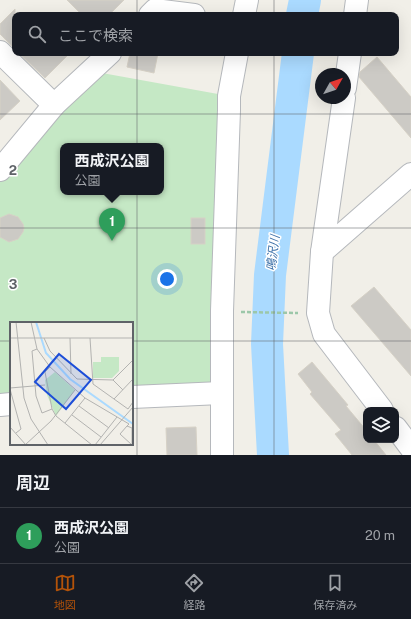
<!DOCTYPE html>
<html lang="ja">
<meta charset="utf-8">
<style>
:root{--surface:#171b24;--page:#20242c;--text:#f1f3f6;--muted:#9ea1a6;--line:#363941;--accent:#b45309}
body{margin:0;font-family:"Public Sans","Noto Sans JP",sans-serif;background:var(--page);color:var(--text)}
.controls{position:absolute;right:12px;bottom:12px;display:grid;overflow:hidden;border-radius:8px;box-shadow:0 4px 16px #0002}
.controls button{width:36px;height:36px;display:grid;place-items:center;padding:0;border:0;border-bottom:1px solid var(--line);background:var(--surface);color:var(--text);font:20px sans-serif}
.compass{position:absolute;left:315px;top:68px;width:36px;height:36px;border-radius:50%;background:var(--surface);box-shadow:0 4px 16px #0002;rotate:50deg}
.you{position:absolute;left:167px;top:279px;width:14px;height:14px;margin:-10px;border:3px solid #fff;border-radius:50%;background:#1a73e8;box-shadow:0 0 0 6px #1a73e833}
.badge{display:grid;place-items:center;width:26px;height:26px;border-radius:50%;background:var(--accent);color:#fff;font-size:13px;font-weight:700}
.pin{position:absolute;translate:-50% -33px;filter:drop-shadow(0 1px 2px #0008)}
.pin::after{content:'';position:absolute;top:21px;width:14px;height:12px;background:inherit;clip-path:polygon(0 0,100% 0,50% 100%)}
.popup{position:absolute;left:60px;top:143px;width:104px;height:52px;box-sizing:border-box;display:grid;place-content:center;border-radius:8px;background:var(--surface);filter:drop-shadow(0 1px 3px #0005);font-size:13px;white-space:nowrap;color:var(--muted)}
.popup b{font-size:15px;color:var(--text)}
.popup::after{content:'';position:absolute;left:50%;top:100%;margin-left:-8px;border:8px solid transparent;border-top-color:var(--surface)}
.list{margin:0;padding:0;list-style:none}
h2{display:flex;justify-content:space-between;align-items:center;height:52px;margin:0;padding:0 16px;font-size:17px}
h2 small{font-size:13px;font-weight:400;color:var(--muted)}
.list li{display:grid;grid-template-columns:26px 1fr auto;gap:12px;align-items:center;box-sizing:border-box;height:56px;padding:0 16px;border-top:1px solid var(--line)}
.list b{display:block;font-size:15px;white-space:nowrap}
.list p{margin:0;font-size:13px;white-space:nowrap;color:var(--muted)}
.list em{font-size:13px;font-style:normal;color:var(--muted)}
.icon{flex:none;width:22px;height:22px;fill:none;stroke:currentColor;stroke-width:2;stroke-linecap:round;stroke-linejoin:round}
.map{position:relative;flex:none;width:411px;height:455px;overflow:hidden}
.search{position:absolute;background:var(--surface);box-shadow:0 4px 16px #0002;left:12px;right:12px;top:12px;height:44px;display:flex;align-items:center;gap:10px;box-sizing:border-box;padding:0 14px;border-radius:8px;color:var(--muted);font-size:15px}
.sheet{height:108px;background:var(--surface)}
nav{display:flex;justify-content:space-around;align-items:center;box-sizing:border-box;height:56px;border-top:1px solid var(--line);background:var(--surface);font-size:11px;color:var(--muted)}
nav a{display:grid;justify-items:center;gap:2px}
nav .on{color:var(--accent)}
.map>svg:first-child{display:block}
.green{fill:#c5e8c5;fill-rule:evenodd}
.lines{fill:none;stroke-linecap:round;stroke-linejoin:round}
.river{stroke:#aadaff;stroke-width:32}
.building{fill:#cccac5;stroke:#d6d1c6}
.minor-casing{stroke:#b5b8bc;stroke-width:24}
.path{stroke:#9cc7a9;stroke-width:2.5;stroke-dasharray:4 2;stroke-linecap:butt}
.minor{stroke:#fff;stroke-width:22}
.grid{fill:none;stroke:#5f6368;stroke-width:1;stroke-opacity:0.55}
.labels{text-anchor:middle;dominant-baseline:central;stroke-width:3;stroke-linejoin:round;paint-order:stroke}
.water-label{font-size:12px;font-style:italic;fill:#4174aa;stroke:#fff}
.inset-river{fill:none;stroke:#aadaff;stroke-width:2}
.inset-road{fill:none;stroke:#b3b3b1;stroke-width:1}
.view{fill:#1d4ed8;fill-opacity:0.15;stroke:#1d4ed8;stroke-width:2}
.inset-edge{fill:none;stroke:#5f6368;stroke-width:2}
.grid-label{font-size:13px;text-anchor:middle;font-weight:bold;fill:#5f6368;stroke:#fff;stroke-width:3;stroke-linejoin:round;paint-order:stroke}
</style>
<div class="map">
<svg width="411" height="455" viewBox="0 0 411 455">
<rect width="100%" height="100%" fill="#f1efe8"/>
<path class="green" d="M91 71 229 96 221 393 132 397V323H11V404L0 405V170ZM63 146H161V192H63Z"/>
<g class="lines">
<g class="river">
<polyline points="302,15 305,0"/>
<polyline points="273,455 267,344 270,275 298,53"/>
</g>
</g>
<g class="building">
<polygon points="67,0 124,0 109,15 82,15"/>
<polygon points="15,9 15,49 0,34 0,24"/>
<polygon points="19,53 70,53 45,78"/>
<polygon points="130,53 158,53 154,73 127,67"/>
<polygon points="377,57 411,97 411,138 359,77 360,72"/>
<polygon points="0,80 20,101 0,120"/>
<polygon points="9,214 18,217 23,224 24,228 23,232 18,239 9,242 0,237 0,218"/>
<rect x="191" y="218" width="14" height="26"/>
<polygon points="374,287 411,330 411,376 351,306"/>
<polygon points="312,362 348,405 346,406 366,430 366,440 374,440 386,455 352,455 335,434 341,430 310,394 312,392 298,374"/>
<polygon points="196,427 197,455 167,455 166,428"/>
</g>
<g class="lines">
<g class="minor-casing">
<g id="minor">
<polyline points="150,15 155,10 194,15"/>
<polyline points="244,15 247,0"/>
<polyline points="355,15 357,0"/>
<polyline points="0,52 54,105"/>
<polyline points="345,88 350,53"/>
<polyline points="344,98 322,252 318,313 324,334 382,410"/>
<polyline points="0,170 54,105 110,53"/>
<polyline points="322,252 411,174"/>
<polyline points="132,397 221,393"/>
<polyline points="0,405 11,404"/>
<polyline points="396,428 411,448"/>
<polyline points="222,455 222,311 229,110 229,96 237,53"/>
</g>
</g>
<polyline class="path" points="241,312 298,313"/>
<use href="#minor" class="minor"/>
</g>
<path class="grid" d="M137 0V15M274 0V15M137 53V455M274 53V455M0 114H411M0 228H411M0 341H11M132 341H411"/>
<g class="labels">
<g class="water-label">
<text transform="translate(273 253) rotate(-83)">鳴沢川</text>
</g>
</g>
<g transform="translate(10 322)">
<rect width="123" height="123" fill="#f1efe8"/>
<path d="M91 35H109V49L102 56H83V40H91ZM45 50 65 68 46 94 37 73 35 58Z" fill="#c5e8c5"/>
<path class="inset-river" d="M26 0 36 31 60 57 123 102"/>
<path class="inset-road" d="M6 0 14 76 21 97 38 123M21 0 27 27 40 45 75 76 119 102 117 104 122 106V123M0 16H123M34 16 40 29 67 57 103 58 123 38M60 16 61 52M80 16 83 62 118 87 123 80M27 27 22 29 26 74 32 91 42 87M40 45 35 50 42 87 46 94 82 123M103 58 113 68M0 66 35 63M0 67 11 107 6 111M104 77 123 57M69 84 99 106M62 93 91 115M55 101 75 76M117 104 110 112 122 123M0 105 16 123M15 123 41 99 65 68M85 123 107 95M90 123 123 85"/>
<path class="view" d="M49 32 81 58 56 87 25 60Z"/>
<rect width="123" height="123" class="inset-edge"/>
</g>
<g class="grid-label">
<text x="13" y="175">2</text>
<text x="13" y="289">3</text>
</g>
</svg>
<div class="controls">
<button><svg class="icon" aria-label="layers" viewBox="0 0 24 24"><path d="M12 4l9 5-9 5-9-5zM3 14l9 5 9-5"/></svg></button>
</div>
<svg class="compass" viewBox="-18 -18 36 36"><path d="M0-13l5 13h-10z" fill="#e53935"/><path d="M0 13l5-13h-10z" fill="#9ea1a6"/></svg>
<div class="you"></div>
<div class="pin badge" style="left:112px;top:241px;background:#2e9e5b">1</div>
<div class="popup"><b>西成沢公園</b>公園</div>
<div class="search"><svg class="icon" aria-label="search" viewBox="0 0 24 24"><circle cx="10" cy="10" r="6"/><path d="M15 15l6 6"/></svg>ここで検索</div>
</div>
<section class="sheet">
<h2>周辺<small></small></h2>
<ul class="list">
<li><span class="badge" style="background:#2e9e5b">1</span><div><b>西成沢公園</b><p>公園</p></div><em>20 m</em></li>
</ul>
</section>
<nav>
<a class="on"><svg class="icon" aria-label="map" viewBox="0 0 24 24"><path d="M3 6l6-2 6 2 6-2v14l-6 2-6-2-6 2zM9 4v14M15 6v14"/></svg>地図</a>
<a><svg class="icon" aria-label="directions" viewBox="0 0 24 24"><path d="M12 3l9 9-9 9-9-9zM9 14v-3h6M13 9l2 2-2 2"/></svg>経路</a>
<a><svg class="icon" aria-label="saved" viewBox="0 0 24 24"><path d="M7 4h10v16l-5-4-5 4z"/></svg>保存済み</a>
</nav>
